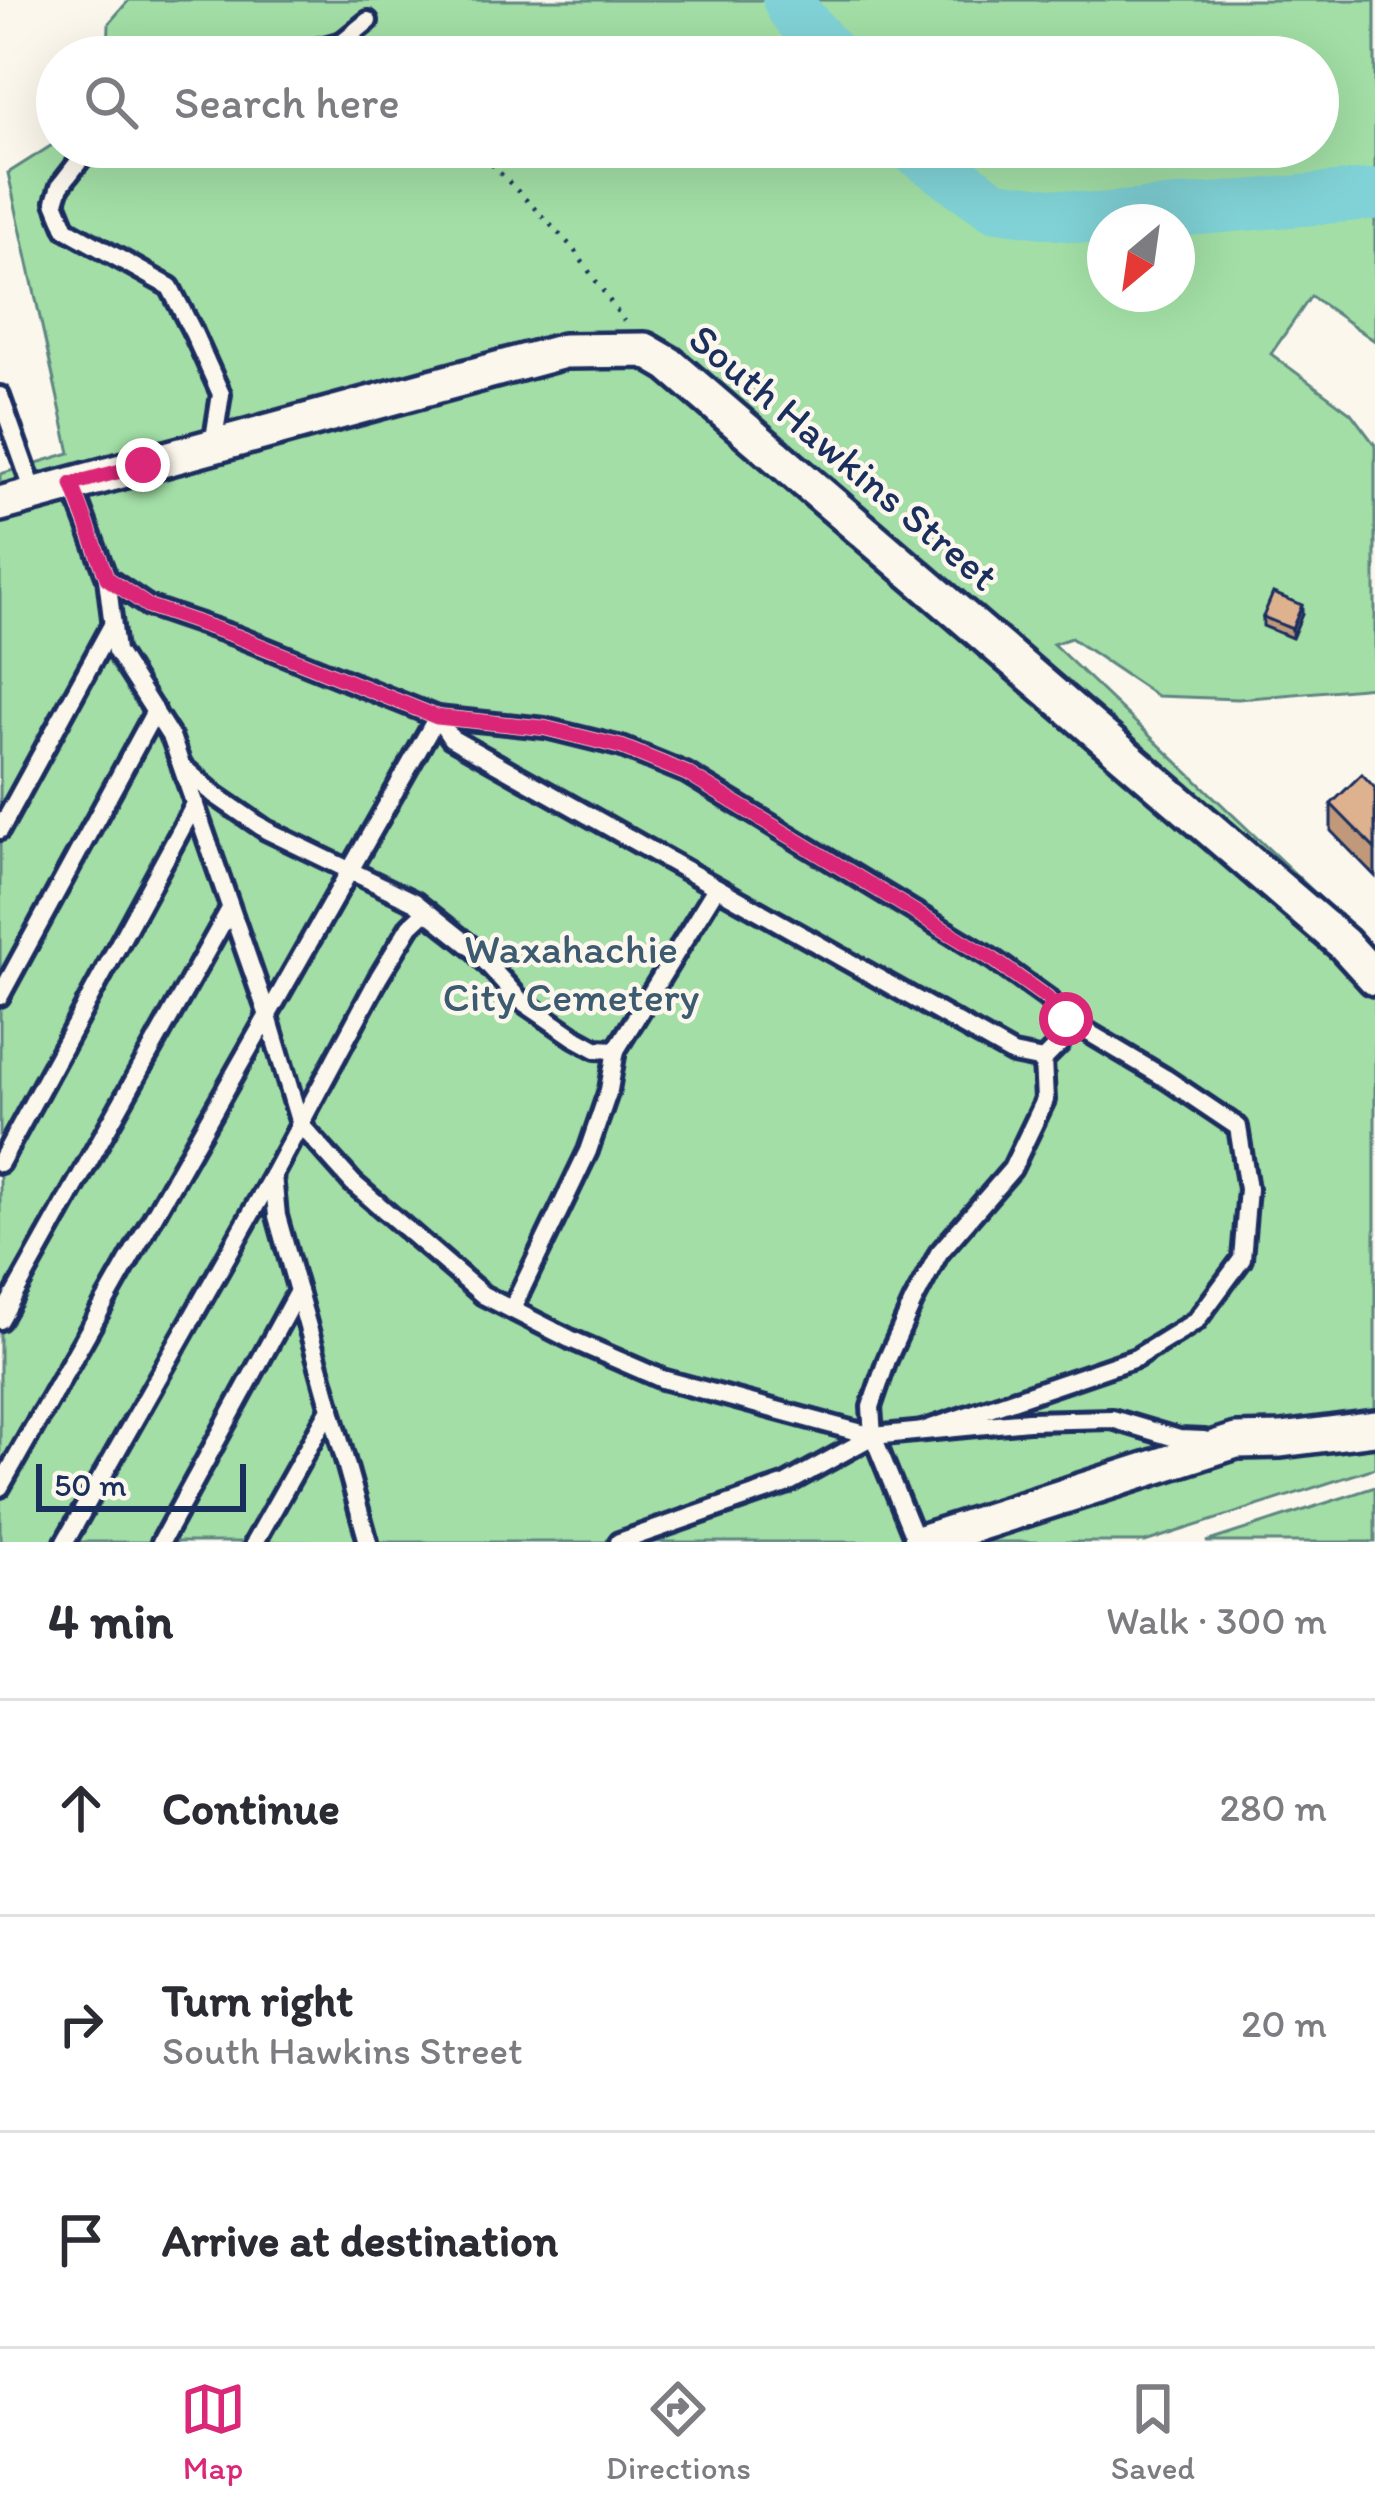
<!DOCTYPE html>
<meta charset="utf-8">
<style>
:root{--surface:#fff;--page:#f2f2f3;--text:#2b2b33;--muted:#7c7c81;--line:#e1e1e2;--accent:#db2777}
body{margin:0;font-family:Itim,sans-serif;background:var(--page);color:var(--text)}
.compass{position:absolute;left:1087px;top:204px;width:108px;height:108px;border-radius:50%;background:var(--surface);box-shadow:0 12px 48px #0002;rotate:209deg}
.scale{position:absolute;left:36px;bottom:30px;width:210px;box-sizing:border-box;padding-left:12px;border:6px solid #1b2f5e;border-top:0;font-size:33px;line-height:42px;white-space:nowrap;color:#1b2f5e;-webkit-text-stroke:9px #fbf7ec;paint-order:stroke}
.stop{position:absolute;width:36px;height:36px;margin:-27px;border:9px solid #db2777;border-radius:50%;background:#fff}
.stop.end{background:#db2777;border-color:#fff;box-shadow:0 3px 12px #0008}
.list{margin:0;padding:0;list-style:none}
h2{display:flex;justify-content:space-between;align-items:center;height:156px;margin:0;padding:0 48px;font-size:51px}
h2 small{font-size:39px;font-weight:400;color:var(--muted)}
.list li{display:grid;grid-template-columns:78px 1fr auto;gap:36px;align-items:center;box-sizing:border-box;height:216px;padding:0 48px;border-top:3px solid var(--line)}
.list b{display:block;font-size:45px;white-space:nowrap}
.list p{margin:0;font-size:39px;white-space:nowrap;color:var(--muted)}
.list em{font-size:39px;font-style:normal;color:var(--muted)}
.icon{flex:none;width:66px;height:66px;fill:none;stroke:currentColor;stroke-width:2;stroke-linecap:round;stroke-linejoin:round}
.map{position:relative;flex:none;width:1375px;height:1542px;overflow:hidden}
.search{position:absolute;background:var(--surface);box-shadow:0 12px 48px #0002;left:36px;right:36px;top:36px;height:132px;display:flex;align-items:center;gap:30px;box-sizing:border-box;padding:0 42px;border-radius:66px;color:var(--muted);font-size:45px}
.sheet{height:804px;background:var(--surface)}
nav{display:flex;justify-content:space-around;align-items:center;box-sizing:border-box;height:168px;border-top:3px solid var(--line);background:var(--surface);font-size:33px;color:var(--muted)}
nav a{display:grid;justify-items:center;gap:6px}
nav .on{color:var(--accent)}
.map>svg:first-child{display:block}
.green{fill:#a2dea5;stroke:#5e8682;stroke-width:3;fill-rule:evenodd}
.lines{fill:none;stroke-linecap:round;stroke-linejoin:round}
.river{stroke:#80d2d6;stroke-width:51}
.lane-casing{stroke:#1b2f5e;stroke-width:26}
.street-casing{stroke:#1b2f5e;stroke-width:42}
.path{stroke:#1b2f5e;stroke-width:4.5;stroke-dasharray:3 9;stroke-linecap:butt}
.lane{stroke:#fbf7ec;stroke-width:16}
.street{stroke:#fbf7ec;stroke-width:33}
.wall{fill:#bf997a;stroke:#1b2f5e;stroke-width:3}
.shaded-wall{fill:#9b7d63;stroke:#1b2f5e;stroke-width:3}
.building{fill:#deb28e;stroke:#1b2f5e;stroke-width:3}
.route{stroke:#db2777;stroke-width:15}
.labels{text-anchor:middle;dominant-baseline:central;stroke-width:9;stroke-linejoin:round;paint-order:stroke}
.street-label{font-size:42px;fill:#1b2f5e;stroke:#fbf7ec}
.park-label{font-size:42px;fill:#3d5b70;stroke:#fbf7ec}
</style>
<div class="map">
<svg width="1375" height="1542" viewBox="0 0 1375 1542">
<rect width="100%" height="100%" fill="#fbf7ec"/>
<filter id="ink" filterUnits="userSpaceOnUse"><feTurbulence type="fractalNoise" baseFrequency=".00833" numOctaves="2"/><feDisplacementMap in="SourceGraphic" scale="24" xChannelSelector="R" yChannelSelector="G"/><feConvolveMatrix kernelMatrix="1 2 1 2 8 2 1 2 1" color-interpolation-filters="sRGB"/></filter>
<g filter="url(#ink)">
<g class="green">
<path d="M129 0H1375V341L1311 296 1271 354 1351 413 1375 445V687L1238 699 1157 696 1071 638 1053 644 1375 950V1468L1145 1542H0V474L70 453 8 173 57 142V147H1318V57H108L109 23ZM1105 222H1177V294H1105Z"/>
<polygon points="1375,1487 1375,1542 1206,1542"/>
</g>
<g class="lines">
<g class="river">
<polyline points="788,0 793,10 833,57"/>
<polyline points="911,147 994,206 1093,219 1375,194"/>
</g>
<g class="lane-casing">
<g id="lane">
<polyline points="287,57 342,42 368,21"/>
<polyline points="90,147 60,186 55,202 66,229 170,287 193,332 221,394 213,445"/>
<polyline points="0,396 35,495"/>
<polyline points="72,485 107,578 116,651 172,739 267,1013 300,1124 353,1183 483,1295 570,1339 662,1379 873,1436 1028,1421 1112,1419 1179,1439 1204,1440"/>
<polyline points="107,578 148,606 236,636 437,717 545,728 622,747 686,773 994,960 1047,998 1066,1019 1165,1078 1238,1127 1248,1189 1242,1259 1196,1321 1136,1358 922,1431"/>
<polyline points="184,768 215,795 266,830 415,902 474,949 520,1000 574,1037 596,1049 616,1050 716,888"/>
<polyline points="0,830 112,625"/>
<polyline points="0,996 155,711"/>
<polyline points="0,1163 195,804"/>
<polyline points="512,1309 588,1151 609,1090 616,1050"/>
<polyline points="0,1320 230,909"/>
<polyline points="0,1487 437,717 451,738 1013,1054 1043,1060 1060,1043 1066,1019"/>
<polyline points="65,1542 273,1175"/>
<polyline points="161,1542 298,1291"/>
<polyline points="255,1542 331,1407"/>
<polyline points="368,1542 277,1216 273,1175 379,977 410,926 426,911"/>
<polyline points="619,1542 786,1484 873,1436"/>
<polyline points="916,1542 873,1436 871,1407 887,1360 913,1302 939,1253 1012,1169 1045,1100 1043,1060"/>
</g>
</g>
<g class="street-casing">
<g id="street">
<polyline points="0,504 564,351 645,350 669,364 1344,944 1375,978"/>
<polyline points="921,1542 1236,1441 1281,1440 1375,1428"/>
</g>
</g>
<polyline class="path" points="475,147 572,247 624,321"/>
<use href="#lane" class="lane"/>
<use href="#street" class="street"/>
</g>
<g class="wall">
<polygon points="1302,614 1292,638 1263,626 1263,617"/>
<polygon points="1375,788 1375,876 1331,831 1331,804"/>
</g>
<polygon class="shaded-wall" points="1302,605 1302,614 1292,638 1292,629"/>
<g class="building">
<polygon points="1273,593 1302,605 1292,629 1263,617"/>
<polygon points="1362,774 1375,788 1375,849 1331,804"/>
</g>
</g>
<g class="lines" filter="url(#ink)">
<polyline class="route" points="143,465 72,484 107,578 148,606 236,636 437,717 545,728 622,747 686,773 994,960 1047,998 1066,1019"/>
</g>
<g class="labels">
<g class="street-label">
<text transform="translate(844 457) rotate(40)">South Hawkins Street</text>
</g>
<g class="park-label">
<text x="571" y="948">Waxahachie<tspan x="571" dy="48">City Cemetery</tspan></text>
</g>
</g>
</svg>
<svg class="compass" viewBox="-18 -18 36 36"><path d="M0-13l5 13h-10z" fill="#e53935"/><path d="M0 13l5-13h-10z" fill="#7c7c81"/></svg>
<div class="scale">50 m</div>
<div class="stop" style="left:1066px;top:1019px"></div>
<div class="stop end" style="left:143px;top:465px"></div>
<div class="search"><svg class="icon" aria-label="search" viewBox="0 0 24 24"><circle cx="10" cy="10" r="6"/><path d="M15 15l6 6"/></svg>Search here</div>
</div>
<section class="sheet">
<h2>4 min<small>Walk · 300 m</small></h2>
<ul class="list">
<li><svg class="icon" aria-label="ahead" viewBox="0 0 24 24"><path d="M12 20V5M6 11l6-6 6 6"/></svg><div><b>Continue</b></div><em>280 m</em></li>
<li><svg class="icon" aria-label="right" viewBox="0 0 24 24"><path d="M7 20v-9h11M14 6l5 5-5 5"/></svg><div><b>Turn right</b><p>South Hawkins Street</p></div><em>20 m</em></li>
<li><svg class="icon" aria-label="arrive" viewBox="0 0 24 24"><path d="M6 21V4h12l-3 4 3 4H6"/></svg><div><b>Arrive at destination</b></div></li>
</ul>
</section>
<nav>
<a class="on"><svg class="icon" aria-label="map" viewBox="0 0 24 24"><path d="M3 6l6-2 6 2 6-2v14l-6 2-6-2-6 2zM9 4v14M15 6v14"/></svg>Map</a>
<a><svg class="icon" aria-label="directions" viewBox="0 0 24 24"><path d="M12 3l9 9-9 9-9-9zM9 14v-3h6M13 9l2 2-2 2"/></svg>Directions</a>
<a><svg class="icon" aria-label="saved" viewBox="0 0 24 24"><path d="M7 4h10v16l-5-4-5 4z"/></svg>Saved</a>
</nav>
